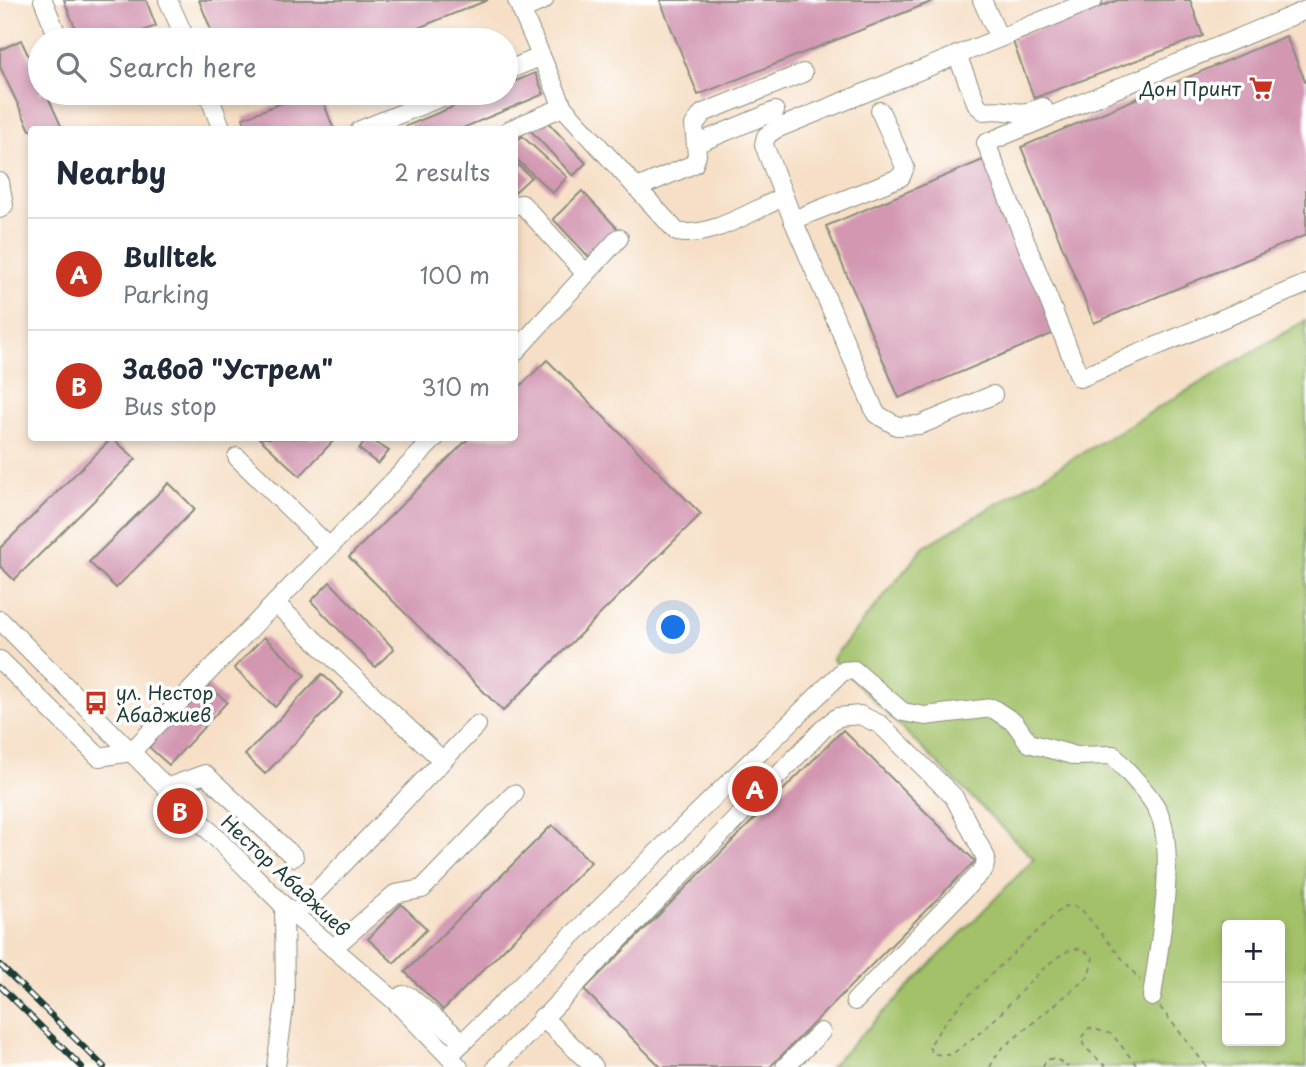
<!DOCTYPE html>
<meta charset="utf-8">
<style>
:root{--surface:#fff;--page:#f6f6f7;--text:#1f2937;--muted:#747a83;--line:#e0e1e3;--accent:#c8321e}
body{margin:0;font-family:"Playpen Sans",sans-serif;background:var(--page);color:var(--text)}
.controls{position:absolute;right:21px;bottom:21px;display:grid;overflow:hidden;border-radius:7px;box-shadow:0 4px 10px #0003}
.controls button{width:63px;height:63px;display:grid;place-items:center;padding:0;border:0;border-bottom:2px solid var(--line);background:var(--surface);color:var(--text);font:35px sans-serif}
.you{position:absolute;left:674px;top:628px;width:24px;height:24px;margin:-18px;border:5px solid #fff;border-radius:50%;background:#1a73e8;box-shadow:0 0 0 10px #1a73e833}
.badge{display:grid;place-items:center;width:46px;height:46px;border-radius:50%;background:var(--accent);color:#fff;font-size:23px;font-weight:700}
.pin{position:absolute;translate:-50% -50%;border:4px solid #fff;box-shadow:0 2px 7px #0006}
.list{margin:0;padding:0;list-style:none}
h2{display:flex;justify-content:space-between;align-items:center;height:91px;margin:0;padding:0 28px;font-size:30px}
h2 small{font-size:23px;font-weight:400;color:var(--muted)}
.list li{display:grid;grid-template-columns:46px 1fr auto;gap:21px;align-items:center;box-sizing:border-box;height:112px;padding:0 28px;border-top:2px solid var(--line)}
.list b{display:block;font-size:26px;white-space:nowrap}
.list p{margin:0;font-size:23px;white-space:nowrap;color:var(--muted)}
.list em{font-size:23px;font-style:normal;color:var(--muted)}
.icon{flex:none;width:38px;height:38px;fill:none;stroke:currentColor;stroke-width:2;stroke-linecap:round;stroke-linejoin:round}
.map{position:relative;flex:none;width:1306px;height:1067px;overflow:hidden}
.search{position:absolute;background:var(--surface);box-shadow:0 4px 10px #0003;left:28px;top:28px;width:490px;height:77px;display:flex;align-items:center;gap:18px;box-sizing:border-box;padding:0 24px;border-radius:38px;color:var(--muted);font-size:26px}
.panel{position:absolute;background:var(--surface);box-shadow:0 4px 10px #0003;left:28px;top:126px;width:490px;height:315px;border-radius:7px}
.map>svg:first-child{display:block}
.green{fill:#a2c168;stroke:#607f4e;stroke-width:2;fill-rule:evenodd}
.building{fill:#d397b2}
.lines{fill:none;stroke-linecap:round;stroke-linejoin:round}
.minor-casing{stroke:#8a8e7d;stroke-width:20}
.path{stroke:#8a8e7d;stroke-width:2;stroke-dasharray:5 5;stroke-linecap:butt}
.minor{stroke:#fff;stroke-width:18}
.rail-casing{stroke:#1f3d34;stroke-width:6}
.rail{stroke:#fff;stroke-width:3.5;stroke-dasharray:10;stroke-linecap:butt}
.labels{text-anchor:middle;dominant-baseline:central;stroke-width:7;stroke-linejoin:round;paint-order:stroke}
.poi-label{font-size:19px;fill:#1f3d34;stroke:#fff;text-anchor:end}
.street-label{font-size:19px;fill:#1f3d34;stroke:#fff}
</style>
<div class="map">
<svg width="1306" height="1067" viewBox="0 0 1306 1067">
<rect width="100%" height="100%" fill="#fff"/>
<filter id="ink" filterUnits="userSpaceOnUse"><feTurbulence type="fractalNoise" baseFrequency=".0143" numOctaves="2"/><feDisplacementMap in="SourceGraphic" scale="14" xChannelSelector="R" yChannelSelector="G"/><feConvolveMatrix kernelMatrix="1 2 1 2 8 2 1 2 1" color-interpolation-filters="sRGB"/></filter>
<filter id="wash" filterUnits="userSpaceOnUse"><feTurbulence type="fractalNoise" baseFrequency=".00686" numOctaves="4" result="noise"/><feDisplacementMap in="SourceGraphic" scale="28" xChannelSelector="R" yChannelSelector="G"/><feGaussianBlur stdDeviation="1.57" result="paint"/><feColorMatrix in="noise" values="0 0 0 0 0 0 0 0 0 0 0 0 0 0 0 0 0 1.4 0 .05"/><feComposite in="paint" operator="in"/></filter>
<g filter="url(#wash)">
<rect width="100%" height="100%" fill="#f6dfc6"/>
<path class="green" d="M1306 320V1067H830L1034 859 832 659 924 547ZM1227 925H1280V1041H1227Z"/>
<g id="blocks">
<g class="building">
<polygon points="64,0 146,0 156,26 119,40 80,40"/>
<polygon points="199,0 488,0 388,40 215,40"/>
<polygon points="660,0 936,0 698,95"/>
<polygon points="1118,0 1190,0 1203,36 1034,98 1012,39"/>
<polygon points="1286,36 1306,83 1306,235 1094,323 1021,147"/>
<polygon points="21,40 40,81 40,93 46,93 63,130 30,130 0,67 0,50"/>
<polygon points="535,73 544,94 458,130 397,130 486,93 506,93 506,85"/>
<polygon points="308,93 320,93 334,130 247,130 243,118"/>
<polygon points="543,117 586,163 573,176 530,130"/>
<polygon points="522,136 567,177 553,193 514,157 514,144"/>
<polygon points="985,159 1059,331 899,398 826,226"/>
<polygon points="514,161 531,177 514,193"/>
<polygon points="582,191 618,229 589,257 553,219"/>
<polygon points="547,360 701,514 503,711 349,557 469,438 514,438 514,392"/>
<polygon points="112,438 136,459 14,580 0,566 0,548"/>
<polygon points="259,438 336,438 300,476"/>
<polygon points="368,438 389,451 378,464 359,449"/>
<polygon points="169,483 195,509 116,588 89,562"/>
<polygon points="330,582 394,649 375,667 311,601"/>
<polygon points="264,637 305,675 275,707 234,668"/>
<polygon points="322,674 343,693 265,774 245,755"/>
<polygon points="207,684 227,702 169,765 149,747"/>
<polygon points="843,730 975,861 770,1067 661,1067 584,990"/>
<polygon points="552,825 591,862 443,1010 405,972"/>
<polygon points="401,904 427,929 394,963 368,939"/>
</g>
</g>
</g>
<g filter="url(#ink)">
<use href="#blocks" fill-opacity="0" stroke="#8a8e7d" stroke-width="2"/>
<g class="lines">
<g class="minor-casing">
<g id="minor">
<polyline points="43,0 59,40"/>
<polyline points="168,0 186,40"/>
<path d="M517 0 563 107 677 232C710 239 753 210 784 197"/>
<polyline points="982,0 999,38"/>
<polyline points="521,10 544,0"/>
<polyline points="1306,10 986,143 1080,378 1306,284"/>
<path d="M957 55 977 105 984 111C1013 107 1013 119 1043 107"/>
<polyline points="506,71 540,57"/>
<polyline points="87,93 90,93"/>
<polyline points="208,93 222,130"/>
<polyline points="360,130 452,93"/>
<polyline points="509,130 563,107"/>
<polyline points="696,144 775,111"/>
<polyline points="0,182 4,205 0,209"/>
<polyline points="637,188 694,164 697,155 694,125 703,113 803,73"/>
<polyline points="514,205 522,204 585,273"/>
<polyline points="793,220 901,177 905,167 880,111"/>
<polyline points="514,353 619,238"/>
<polyline points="993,395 920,425 897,426 876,414 793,220 764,145 766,136 776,129 1093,0"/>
<polyline points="237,457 329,547"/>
<polyline points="275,603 442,760"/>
<polyline points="0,620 284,906 395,1001 459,1067"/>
<polyline points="0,660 99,757 131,752 435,438"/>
<polyline points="166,788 205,774 294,857"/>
<polyline points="294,915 477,725"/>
<polyline points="333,948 395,894 422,889 514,794"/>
<polyline points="395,1001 403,995 409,996 463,1042 456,1049"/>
<polyline points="542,1017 594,1067"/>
<path d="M463 1042 843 671 854 670 903 712 925 716 992 708 1015 723 1029 743 1076 756 1113 755C1127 772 1147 790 1157 809 1179 850 1158 950 1152 997"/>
<polyline points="276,1067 285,1001 284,906"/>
<polyline points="496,1067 825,727 838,717 860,715 881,725 954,797 986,858 984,869 855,1001"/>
<polyline points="785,1067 821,1032"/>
</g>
</g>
<g class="path">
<polyline points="1160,1007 1207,1067"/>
<path d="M990 1067 999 1051 1088 977 1093 958C1088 953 1084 948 1075 949 1054 951 1013 1001 997 1017 983 1031 967 1043 951 1055L933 1054 929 1047 942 1026 966 998 1063 907 1071 905 1081 909 1140 980"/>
<polyline points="1043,1067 1046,1060 1055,1058 1068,1067"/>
<polyline points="1106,1067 1084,1046 1081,1038 1089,1028 1112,1034 1138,1067"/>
</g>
<use href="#minor" class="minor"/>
<g class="rail-casing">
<g id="rail">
<polyline points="0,965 104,1067"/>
<polyline points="0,986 82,1067"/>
</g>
</g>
<use href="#rail" class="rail"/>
</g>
</g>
<defs>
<g id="supermarket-bare" transform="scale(1.89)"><path d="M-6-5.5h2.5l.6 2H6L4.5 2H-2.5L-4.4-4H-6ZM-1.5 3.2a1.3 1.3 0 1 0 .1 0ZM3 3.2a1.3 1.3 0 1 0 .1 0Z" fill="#c8321e" stroke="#fff" stroke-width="2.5" paint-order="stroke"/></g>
<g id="bus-bare" transform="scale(1.89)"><path d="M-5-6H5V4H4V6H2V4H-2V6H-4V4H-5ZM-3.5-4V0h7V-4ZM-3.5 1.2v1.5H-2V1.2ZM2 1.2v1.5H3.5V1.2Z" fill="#c8321e" stroke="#fff" stroke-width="2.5" paint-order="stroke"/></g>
</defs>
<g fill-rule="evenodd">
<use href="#supermarket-bare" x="1261" y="88"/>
<use href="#bus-bare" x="96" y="703"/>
</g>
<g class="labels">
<g class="poi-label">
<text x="1241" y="88">Дон Принт</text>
<text x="116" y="692" text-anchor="start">ул. Нестор<tspan x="116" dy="22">Абаджиев</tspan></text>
</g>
<g class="street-label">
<text transform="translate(286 875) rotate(43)">Нестор Абаджиев</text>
</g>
</g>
</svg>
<div class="controls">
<button>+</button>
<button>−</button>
</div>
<div class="you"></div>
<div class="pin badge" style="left:755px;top:789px">A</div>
<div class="pin badge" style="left:180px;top:811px">B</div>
<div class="search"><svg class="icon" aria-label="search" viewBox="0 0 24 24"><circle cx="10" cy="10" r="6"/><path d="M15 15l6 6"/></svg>Search here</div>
<section class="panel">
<h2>Nearby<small>2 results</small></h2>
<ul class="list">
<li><span class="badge">A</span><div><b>Bulltek</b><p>Parking</p></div><em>100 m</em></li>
<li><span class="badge">B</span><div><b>Завод &quot;Устрем&quot;</b><p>Bus stop</p></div><em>310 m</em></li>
</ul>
</section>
</div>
